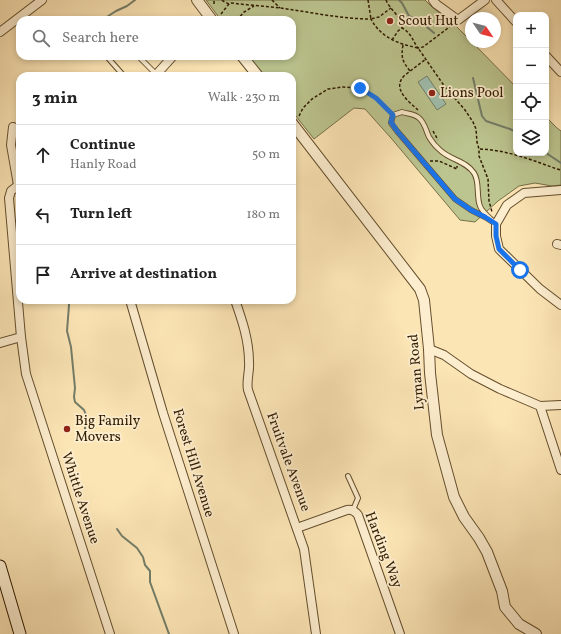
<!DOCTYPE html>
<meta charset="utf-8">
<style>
:root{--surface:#fff;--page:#f6f6f6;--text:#222;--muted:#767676;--line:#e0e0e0}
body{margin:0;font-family:Vollkorn,serif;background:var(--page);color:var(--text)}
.controls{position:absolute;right:12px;top:12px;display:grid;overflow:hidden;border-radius:8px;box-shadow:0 2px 6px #0003}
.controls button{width:36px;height:36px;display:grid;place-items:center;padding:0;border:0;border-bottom:1px solid var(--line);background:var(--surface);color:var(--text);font:20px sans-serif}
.compass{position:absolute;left:465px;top:12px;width:36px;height:36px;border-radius:50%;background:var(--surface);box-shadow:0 2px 6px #0003;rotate:125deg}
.stop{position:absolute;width:12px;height:12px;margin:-9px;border:3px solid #1a73e8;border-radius:50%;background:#fff}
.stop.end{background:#1a73e8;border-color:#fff;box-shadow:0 1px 4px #0008}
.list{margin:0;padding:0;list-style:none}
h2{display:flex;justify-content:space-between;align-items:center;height:52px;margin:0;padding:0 16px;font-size:17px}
h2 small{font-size:13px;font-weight:400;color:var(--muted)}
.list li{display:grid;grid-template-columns:26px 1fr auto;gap:12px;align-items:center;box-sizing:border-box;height:60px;padding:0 16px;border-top:1px solid var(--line)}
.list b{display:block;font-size:15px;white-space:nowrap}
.list p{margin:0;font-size:13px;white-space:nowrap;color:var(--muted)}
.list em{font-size:13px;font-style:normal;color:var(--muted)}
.icon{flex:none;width:22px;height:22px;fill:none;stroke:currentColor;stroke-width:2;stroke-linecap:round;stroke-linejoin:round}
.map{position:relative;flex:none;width:561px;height:634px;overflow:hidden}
.search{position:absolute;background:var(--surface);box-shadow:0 2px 6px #0003;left:16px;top:16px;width:280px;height:44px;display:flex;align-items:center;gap:10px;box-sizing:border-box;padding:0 14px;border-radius:12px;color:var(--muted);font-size:15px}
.panel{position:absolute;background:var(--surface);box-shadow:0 2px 6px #0003;left:16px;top:72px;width:280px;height:232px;border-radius:12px}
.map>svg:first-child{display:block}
.green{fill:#bcc58f;stroke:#767048}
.water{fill:#9fbfae;stroke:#737d68}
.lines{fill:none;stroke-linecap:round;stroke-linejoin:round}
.stream{stroke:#737d68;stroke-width:2}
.service-casing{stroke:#644e2d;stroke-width:6}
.minor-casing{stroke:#644e2d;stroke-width:10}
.tertiary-casing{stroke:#644e2d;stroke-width:12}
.secondary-casing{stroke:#311b00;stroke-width:13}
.path{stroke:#311b00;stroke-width:1.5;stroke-dasharray:3 2;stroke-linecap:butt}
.service{stroke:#fdeecf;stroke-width:4}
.minor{stroke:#fdeecf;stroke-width:8}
.tertiary{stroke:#fdeecf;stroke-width:10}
.secondary{stroke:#fdeecf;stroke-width:11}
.route{stroke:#1a73e8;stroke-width:5}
.poi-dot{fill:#8f2418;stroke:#fdeecf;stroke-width:1.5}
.labels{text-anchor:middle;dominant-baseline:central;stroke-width:3.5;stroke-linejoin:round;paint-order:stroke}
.poi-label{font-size:14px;fill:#311b00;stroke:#fdeecf;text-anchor:start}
.street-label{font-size:14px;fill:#311b00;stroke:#fdeecf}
</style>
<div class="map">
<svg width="561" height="634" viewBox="0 0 561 634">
<rect width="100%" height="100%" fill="#fce5b5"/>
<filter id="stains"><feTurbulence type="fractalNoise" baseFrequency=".005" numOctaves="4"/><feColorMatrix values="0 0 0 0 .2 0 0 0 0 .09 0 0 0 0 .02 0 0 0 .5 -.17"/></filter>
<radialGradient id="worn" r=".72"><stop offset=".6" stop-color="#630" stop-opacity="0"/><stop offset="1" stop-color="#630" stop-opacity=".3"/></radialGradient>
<polygon class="green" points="206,0 425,0 432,7 454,24 471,41 471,42 472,42 516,87 516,153 546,153 546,117 557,128 561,131 561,185 552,186 535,183 519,186 498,201 475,222 460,220 391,138 365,109 354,108 314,139 292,111 292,76 264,76 248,56 292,56 292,20 221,20"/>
<polygon class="water" points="427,76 446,104 437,110 418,82"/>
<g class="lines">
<g class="stream">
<polyline points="399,0 402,3 409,16 421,22 434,33"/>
<polyline points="102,20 116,11 127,6 135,0"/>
<polyline points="473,78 482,116 486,121 510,129 516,132"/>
<polyline points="546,153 561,163"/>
<polyline points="69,300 69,305 67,331 71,347 75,388 74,397 75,402 84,410 86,415"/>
<polyline points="85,429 85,424"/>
<polyline points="117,529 122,536 137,548 143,557 145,565 150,571 150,582 169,634"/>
</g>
<g class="service-casing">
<g id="service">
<polyline points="138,56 156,74"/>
<polyline points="108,58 124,76"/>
<path d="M402 112C408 114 415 114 419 118 425 123 426 131 429 137 432 142 436 147 441 151 451 160 466 161 474 173 480 182 476 196 480 206 481 211 492 220 496 224L485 217 471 210 455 199 397 131 391 123 393 115Z"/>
<polyline points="348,476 358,498 353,510"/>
</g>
</g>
<g class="minor-casing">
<g id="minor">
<polyline points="433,0 436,4 458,20 485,0"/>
<polyline points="496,0 516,22"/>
<polyline points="0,32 42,0"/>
<polyline points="546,56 561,72"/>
<polyline points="155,76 173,56"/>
<polyline points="13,127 11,145 18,185"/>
<polyline points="20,184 11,191 9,198 21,337 26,374 110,634"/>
<polyline points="561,190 524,193 507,205 496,224 496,236 499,249 540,289 561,305"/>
<polyline points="557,244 561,245"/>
<polyline points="130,300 163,413 234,634"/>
<path d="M235 300C242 320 249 340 249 362 250 371 246 381 248 390L304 549 316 634"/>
<polyline points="0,343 21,337"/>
<polyline points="429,349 444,355 471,374 500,389 540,406 561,470"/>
<polyline points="540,406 561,405"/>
<path d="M297 528 347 510C352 509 355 511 358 515L400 634"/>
</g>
</g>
<g class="tertiary-casing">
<g id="tertiary">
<polyline points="197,0 212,20"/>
<polyline points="242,56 258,76"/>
<polyline points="292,123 420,289 424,300 429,349 430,373 437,435 454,497 464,517 479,538 487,552 502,591 505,607 519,624 536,634"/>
</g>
</g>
<g class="secondary-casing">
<polyline id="secondary" points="0,566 20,634"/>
</g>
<g class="path">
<polyline points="222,0 223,1 229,4"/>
<polyline points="272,0 280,8"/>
<polyline points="368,0 371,19 379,17 391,8"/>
<path d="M386 0C390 10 402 17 402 28"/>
<polyline points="214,4 214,0"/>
<path d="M221 14 228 5 231 3C247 5 264 6 280 8 310 12 341 19 371 19 381 38 399 44 418 48L445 87 465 110 473 122 476 129 477 142 479 149V156L488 179 489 201 492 212"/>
<polyline points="237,20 244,12 254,6"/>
<path d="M392 40 398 31 402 28 404 29C413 36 412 40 418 48L423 47 452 25"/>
<path d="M403 45C401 57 402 61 410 71"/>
<path d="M418 110C408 101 391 88 405 75L426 59"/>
<polyline points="299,116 303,108 312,99 328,89 343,87 360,88 376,98 389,111"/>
<polyline points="433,131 438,140"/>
<path d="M480 149C507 150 532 160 557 169L561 170"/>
<polyline points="430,161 439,161 457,169 457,166"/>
</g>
<use href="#service" class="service"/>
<use href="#minor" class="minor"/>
<use href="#tertiary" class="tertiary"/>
<use href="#secondary" class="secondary"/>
</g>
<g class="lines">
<polyline class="route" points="360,88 376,98 393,115 391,122 397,131 455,199 471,210 485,217 496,224 496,236 499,249 520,270"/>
</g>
<g class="poi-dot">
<circle cx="390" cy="21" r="4"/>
<circle cx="432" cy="93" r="4"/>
<circle cx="67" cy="429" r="4"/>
</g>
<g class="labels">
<g class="poi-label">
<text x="398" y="21">Scout Hut</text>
<text x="440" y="93">Lions Pool</text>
<text x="75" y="421">Big Family<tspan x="75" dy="16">Movers</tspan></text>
</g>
<g class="street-label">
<text transform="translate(417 372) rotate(-95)">Lyman Road</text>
<text transform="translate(288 462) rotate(70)">Fruitvale Avenue</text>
<text transform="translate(193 463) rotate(73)">Forest Hill Avenue</text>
<text transform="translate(80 498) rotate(72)">Whittle Avenue</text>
<text transform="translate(383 550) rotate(69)">Harding Way</text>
</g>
</g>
<rect width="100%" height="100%" filter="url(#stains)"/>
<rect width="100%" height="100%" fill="url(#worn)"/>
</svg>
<div class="controls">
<button>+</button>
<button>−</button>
<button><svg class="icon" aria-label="locate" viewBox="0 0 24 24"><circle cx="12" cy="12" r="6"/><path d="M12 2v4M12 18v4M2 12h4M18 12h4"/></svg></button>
<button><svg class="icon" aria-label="layers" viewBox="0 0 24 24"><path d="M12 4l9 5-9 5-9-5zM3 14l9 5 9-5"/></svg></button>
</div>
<svg class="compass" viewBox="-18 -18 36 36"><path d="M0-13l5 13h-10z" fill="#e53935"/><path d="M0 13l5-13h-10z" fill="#767676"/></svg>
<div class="stop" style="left:520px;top:270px"></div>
<div class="stop end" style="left:360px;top:88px"></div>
<div class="search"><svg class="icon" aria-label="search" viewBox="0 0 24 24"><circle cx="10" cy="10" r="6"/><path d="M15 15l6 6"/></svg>Search here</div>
<section class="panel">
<h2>3 min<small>Walk · 230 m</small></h2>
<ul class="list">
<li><svg class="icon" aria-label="ahead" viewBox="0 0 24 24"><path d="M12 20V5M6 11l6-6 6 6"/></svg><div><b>Continue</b><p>Hanly Road</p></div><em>50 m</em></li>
<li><svg class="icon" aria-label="left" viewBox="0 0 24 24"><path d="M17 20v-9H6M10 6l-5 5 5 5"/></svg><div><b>Turn left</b></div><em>180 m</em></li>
<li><svg class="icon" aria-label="arrive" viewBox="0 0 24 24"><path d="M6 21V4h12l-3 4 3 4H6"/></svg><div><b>Arrive at destination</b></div></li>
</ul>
</section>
</div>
